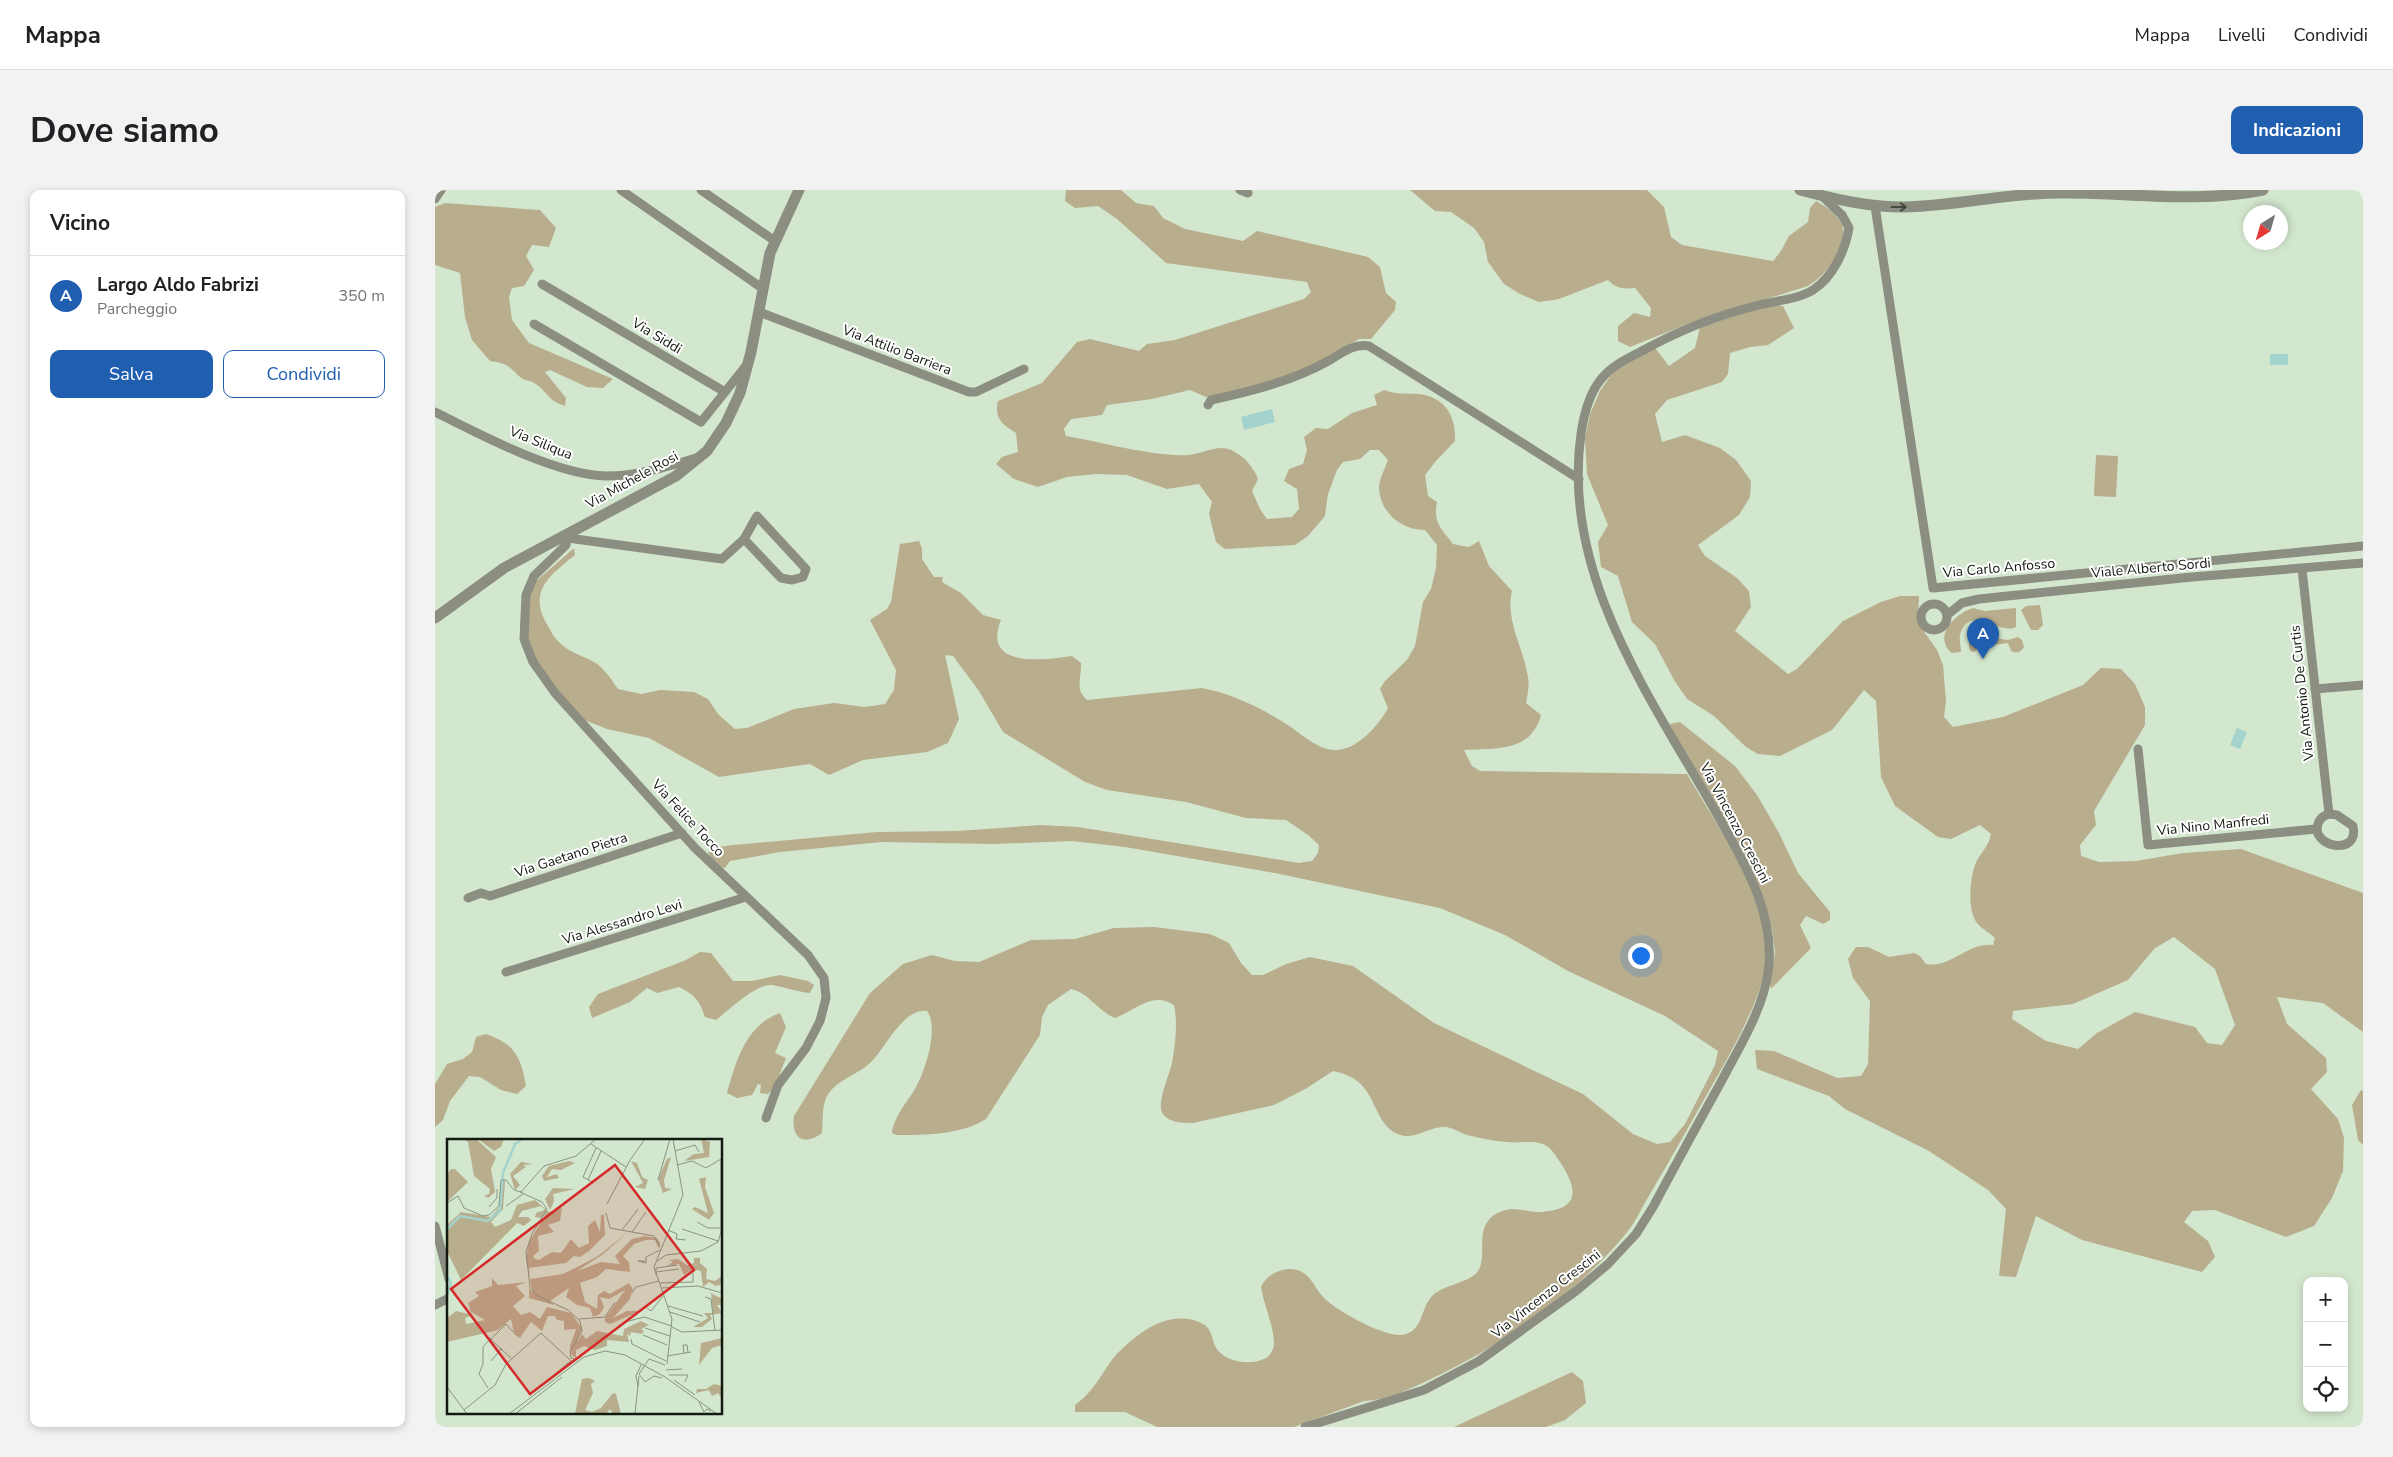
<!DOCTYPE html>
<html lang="it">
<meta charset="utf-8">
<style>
:root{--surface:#fff;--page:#f2f2f2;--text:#202124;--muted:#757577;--line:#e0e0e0;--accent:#205eaf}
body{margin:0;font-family:"Nunito Sans",sans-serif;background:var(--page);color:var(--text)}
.controls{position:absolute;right:15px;bottom:15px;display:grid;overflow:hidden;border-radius:10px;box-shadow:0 2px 8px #0003}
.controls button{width:45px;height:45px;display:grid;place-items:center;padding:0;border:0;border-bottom:1px solid var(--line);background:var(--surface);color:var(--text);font:25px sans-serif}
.compass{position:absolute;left:1808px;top:15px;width:45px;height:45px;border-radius:50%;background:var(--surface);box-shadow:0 2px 8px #0003;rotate:217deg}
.you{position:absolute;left:1205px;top:765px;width:18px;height:18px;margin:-12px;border:4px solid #fff;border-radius:50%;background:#1a73e8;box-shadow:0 0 0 8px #1a73e833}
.badge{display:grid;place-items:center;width:32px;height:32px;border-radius:50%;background:var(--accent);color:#fff;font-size:16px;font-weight:700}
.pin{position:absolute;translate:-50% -41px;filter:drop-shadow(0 1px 2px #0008)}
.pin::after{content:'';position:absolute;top:26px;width:18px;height:15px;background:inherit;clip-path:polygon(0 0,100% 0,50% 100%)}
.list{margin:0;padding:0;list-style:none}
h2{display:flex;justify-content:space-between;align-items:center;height:65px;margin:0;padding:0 20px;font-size:21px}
h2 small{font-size:16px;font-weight:400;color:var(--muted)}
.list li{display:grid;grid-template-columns:32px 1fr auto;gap:15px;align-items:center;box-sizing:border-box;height:80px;padding:0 20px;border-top:1px solid var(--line)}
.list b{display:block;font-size:19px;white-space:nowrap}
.list p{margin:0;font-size:16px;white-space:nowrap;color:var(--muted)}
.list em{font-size:16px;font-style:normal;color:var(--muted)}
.actions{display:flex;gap:10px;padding:15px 20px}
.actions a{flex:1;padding:11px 0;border:1px solid var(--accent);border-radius:10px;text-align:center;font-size:18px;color:var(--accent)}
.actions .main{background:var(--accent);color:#fff}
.icon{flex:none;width:28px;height:28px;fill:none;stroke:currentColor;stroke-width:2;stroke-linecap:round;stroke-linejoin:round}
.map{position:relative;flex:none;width:1928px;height:1237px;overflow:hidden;border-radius:10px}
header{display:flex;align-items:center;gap:30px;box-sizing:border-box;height:70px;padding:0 25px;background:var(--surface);border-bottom:1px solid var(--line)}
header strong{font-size:24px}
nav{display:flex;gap:28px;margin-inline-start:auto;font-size:18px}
.intro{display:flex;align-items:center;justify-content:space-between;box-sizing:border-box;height:120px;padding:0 30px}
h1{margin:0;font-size:35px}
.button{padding:12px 22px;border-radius:10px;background:var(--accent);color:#fff;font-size:18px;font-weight:700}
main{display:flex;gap:30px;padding:0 30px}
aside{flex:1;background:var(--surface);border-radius:10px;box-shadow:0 2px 8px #0003}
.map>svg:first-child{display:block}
.green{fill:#b8ad8c;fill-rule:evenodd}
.water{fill:#a4d3cd}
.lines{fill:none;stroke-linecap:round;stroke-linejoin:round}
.minor{stroke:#8c8e82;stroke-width:9}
.tertiary{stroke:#8c8e82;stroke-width:11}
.oneway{stroke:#43483e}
.labels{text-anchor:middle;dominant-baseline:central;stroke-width:4;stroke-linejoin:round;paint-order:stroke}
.street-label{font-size:14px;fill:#121910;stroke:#fff}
.inset-river{fill:none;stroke:#a4d3cd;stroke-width:2.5}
.inset-road{fill:none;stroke:#869582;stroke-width:1}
.view{fill:#d62828;fill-opacity:0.15;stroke:#d62828;stroke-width:2.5}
.inset-edge{fill:none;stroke:#121910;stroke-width:2.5}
</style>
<header>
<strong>Mappa</strong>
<nav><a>Mappa</a><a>Livelli</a><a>Condividi</a></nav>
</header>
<div class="intro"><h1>Dove siamo</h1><a class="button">Indicazioni</a></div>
<main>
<aside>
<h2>Vicino<small></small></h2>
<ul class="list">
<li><span class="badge">A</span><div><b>Largo Aldo Fabrizi</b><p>Parcheggio</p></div><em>350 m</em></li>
</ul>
<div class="actions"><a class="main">Salva</a><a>Condividi</a></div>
</aside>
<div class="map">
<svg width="1928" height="1237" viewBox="0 0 1928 1237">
<rect width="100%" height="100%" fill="#d3e7ce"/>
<g class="green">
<path d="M631 0H686L701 13 719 16 728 28 750 39 808 51 822 41 933 67 945 77 951 103 961 112 960 120 936 149H924L876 178 791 206 771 207 755 200 717 209 672 215 667 225 636 229 629 239 631 246C666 252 720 267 753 265 769 264 783 253 798 261 810 267 819 278 823 289L817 301 825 319 832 329 857 327 864 319 862 299 849 291 854 279 868 274 872 260 869 247 881 238 893 239 917 223 942 215 939 205 949 200C962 205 971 203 984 204 1011 207 1021 227 1020 251L1001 271 990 285 993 306 1002 312C998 333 1006 338 1018 354L1034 357 1044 351 1054 376 1077 401C1070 428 1087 456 1092 482 1095 493 1093 503 1091 513L1106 525C1096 563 1060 558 1029 560L1037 576 1045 581 1252 584C1281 635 1335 708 1331 769 1329 806 1294 866 1275 899 1255 934 1236 969 1215 1004 1207 1017 1200 1034 1189 1046 1139 1106 1066 1156 996 1189 975 1199 952 1210 929 1211L859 1237H722L690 1222H640V1215C657 1203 665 1187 676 1171 688 1156 709 1138 727 1132 739 1127 756 1127 768 1134 776 1138 777 1148 780 1156 789 1173 816 1176 831 1168 835 1166 840 1158 839 1152 838 1134 829 1115 826 1097 832 1082 856 1073 870 1084 878 1090 882 1101 889 1108 902 1121 947 1146 966 1145 988 1143 985 1119 997 1106 1009 1094 1035 1093 1043 1081 1052 1067 1042 1045 1053 1031 1057 1024 1068 1020 1076 1019 1086 1019 1096 1022 1106 1022 1155 1019 1137 988 1118 962 1107 947 1088 954 1072 952 1059 951 1044 948 1032 945 1025 943 1017 937 1010 937 996 936 984 947 970 946 945 942 943 916 930 899 923 889 910 883 898 881L872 898 839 915 758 933C748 933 732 933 727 922 722 912 734 886 737 873 740 856 743 833 739 815 717 801 701 820 680 828 663 821 654 803 636 799L613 815 607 827 605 845 551 929C526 945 490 945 461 945L457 943C459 925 474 911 482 895 491 878 504 837 492 821 467 818 450 860 434 874 420 886 399 891 391 908 387 917 388 932 387 943 368 957 356 948 359 926L435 803 468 774 497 765 520 771 544 772 596 750 640 749 679 738 719 737 775 744 794 753 806 773 817 785H828L851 774 875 767 918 776 999 833 1148 904 1198 944 1222 954 1235 952 1250 934 1280 875 1283 861 1230 826 1133 781 1070 745 1005 718 840 683 690 657 637 651 558 654 447 652 345 662 295 671 290 678 280 676 273 663 283 657 298 655 442 642 523 641 606 635 643 637 864 673 877 671 883 663 884 655 873 645 851 630 811 628 751 612 672 600 650 592 568 542 544 501 518 466 510 465 524 529 513 553 492 562 428 570 394 585 375 574 284 587 214 548 172 539 147 529 106 485 95 465 90 431 94 403 100 392 139 358 140 365C114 386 92 402 113 436 116 441 119 448 124 452 133 462 146 465 157 471 168 476 176 489 183 499L206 504 225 500 259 502 273 509 283 524 300 539 312 538 359 519 399 513 430 517 450 514 459 500 461 480 435 430 452 419 456 412 465 354 484 351 487 359V369L499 387H508L507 392 526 403 548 425 566 430C546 479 610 470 637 466L646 473C647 488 639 499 652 510L767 498C795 503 824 517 848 532 864 541 882 561 902 560 923 559 944 535 953 518L945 499 950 491 972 470 980 456 988 412 996 399 1001 378 1002 355 990 340C966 340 944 322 944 296 945 288 950 278 953 270L944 260H935L925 269 908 272 902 280 893 304 890 326 873 346 860 355 790 359 781 352 774 324 777 312 764 294 732 299 692 285 661 284 632 287 603 297 579 289 561 274 567 267 583 262 581 243C567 234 559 229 563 211L607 193 642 152 655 149 704 161 712 154 740 150 869 109 876 102 872 92 731 73 682 29 663 16 640 18 630 11Z"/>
<path d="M975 0H1212L1229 17 1236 47 1247 55 1338 71 1346 61 1354 46 1373 32 1375 18 1381 11C1391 17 1402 23 1407 35 1415 57 1391 85 1373 96L1255 133 1195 157 1183 151V136L1199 123 1215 127 1216 118 1200 98C1188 99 1182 99 1173 90L1124 109 1104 112 1085 104 1069 94 1053 72 1049 52 1039 38 1016 22 1000 21Z"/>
<path d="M10 13 105 20 121 38 114 57 97 55 91 66 99 80 89 96 77 98 74 107 77 130 94 153 178 189 168 198 152 197 115 180 110 182 131 208 130 216C111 210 113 201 99 193 95 190 89 191 85 187 73 176 72 173 55 171L37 150 30 127 25 83 0 75V17Z"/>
<path d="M1330 116H1348L1359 138 1333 155 1315 157 1295 163 1293 184 1287 192 1232 210 1220 224 1227 252 1250 245 1285 258 1301 270 1316 291 1315 307 1304 325 1263 355 1270 366 1302 388 1314 401 1316 417 1300 441 1353 484 1362 479 1408 431 1446 412 1465 406H1484L1483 433 1502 460 1508 475 1511 511 1509 527 1518 537 1568 527 1648 495 1666 478 1686 479 1700 494 1710 517V535L1659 621 1661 635 1645 655 1646 666 1664 672 1701 671 1748 663 1806 659 1928 703V842L1888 813 1842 807 1852 834 1891 868 1892 882 1876 899 1903 929 1909 948 1908 981 1897 1008 1879 1036 1851 1047 1780 1020 1757 1021 1749 1032 1773 1051 1780 1067 1767 1082 1647 1050 1601 1026 1581 1087 1564 1086 1571 1019 1553 1000 1494 961 1410 919 1394 906 1322 879 1320 860 1339 861 1402 888 1426 886 1433 874 1435 811 1418 788 1413 769 1421 757H1433L1454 767 1479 763 1485 766 1491 774C1515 779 1533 752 1558 755L1560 748C1555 743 1546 738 1542 733 1532 720 1535 689 1540 675 1544 664 1554 657 1556 644L1545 635 1516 649 1503 647 1460 616 1446 587 1441 511 1429 500 1397 540 1345 566 1323 564 1311 557 1279 526 1252 509 1239 490 1220 454 1197 432 1183 386 1166 377 1163 352 1173 335 1152 284 1150 248 1155 224 1165 201 1181 178 1220 158 1234 176 1260 158 1265 137ZM1739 747 1780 779 1800 835 1787 855 1772 853 1760 837 1700 822 1662 843 1643 859 1611 851 1577 829 1578 821 1638 814 1693 790 1720 758Z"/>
<polygon points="1661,265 1683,266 1681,307 1659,306"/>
<polygon points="1605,415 1608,435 1603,440 1596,440 1586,420 1591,416"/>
<path d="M1538 418 1550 421 1581 418V437C1565 446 1534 412 1525 445 1524 450 1526 457 1526 462L1517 463C1497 447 1520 423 1538 418Z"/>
<path d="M1542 445 1573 450 1583 447 1587 450 1589 457C1586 462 1581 464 1576 461L1573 453 1542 457 1541 461 1537 462 1534 459V452Z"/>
<polygon points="1245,532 1300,576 1322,605 1344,643 1363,683 1395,722 1395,730 1388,734 1371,726 1365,735 1376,758 1336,799 1335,793 1340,762 1337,739 1327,706 1237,539 1235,534"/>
<path d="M265 762 276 763 298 791H317L345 785 373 791 379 795 375 803C362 802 350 797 337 795 322 793 293 821 281 830L270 827C265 811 259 804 244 797L222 803 212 798 195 812 157 828 154 817 163 804 251 770Z"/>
<path d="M345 823 351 837 340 863 351 868 340 896 333 904 325 903 326 895 323 894 317 905 302 908 292 903C301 871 311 835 345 823Z"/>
<path d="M51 844C80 854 86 867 91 896L82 904 66 900 45 887 34 886 15 911 8 930 0 937V894L12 874 28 869 37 862 41 847Z"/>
<polygon points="1926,900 1928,901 1928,955 1923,950 1917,915"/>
<polygon points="1137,1182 1148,1191 1151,1213 1130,1230 1111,1237 1019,1237"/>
</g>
<g class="water">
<rect x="1835" y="164" width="18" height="11"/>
<polygon points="837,219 840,232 809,240 806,227"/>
<polygon points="1802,538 1812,542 1805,559 1795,555"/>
</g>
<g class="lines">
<g class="minor">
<polyline points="186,0 327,98"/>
<polyline points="266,0 340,51"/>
<polyline points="805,0 813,3"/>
<polyline points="0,9 6,0"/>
<polyline points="1440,16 1498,398 1928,356"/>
<polyline points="107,94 290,202 310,177"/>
<polyline points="324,122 534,202 541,202 589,179"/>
<polyline points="99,134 266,232 290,202"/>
<path d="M773 215 776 210C817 201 858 191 895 170 907 163 919 153 934 156L1144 289"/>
<path d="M0 222C46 245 121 285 171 286 202 286 232 277 261 268"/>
<polyline points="133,343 131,355 99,386 91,405 89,449 98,472 120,503 260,658 373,765 389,788 391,808 385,831 371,858 343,895 331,928"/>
<polyline points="133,348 287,369 309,349 322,326 371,379 368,387 357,390 346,388 309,349"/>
<polyline points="1867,379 1894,624"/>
<circle cx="1499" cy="427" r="13"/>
<polyline points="1512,425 1527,413 1544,409 1757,387 1928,373"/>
<polyline points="1880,499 1928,495"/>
<polyline points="1703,559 1713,655 1881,639"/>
<path d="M1894 624 1902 625 1918 636C1925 667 1875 657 1883 634 1885 628 1888 626 1894 624Z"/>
<polyline points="33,708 46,703 55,706 247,643"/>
<polyline points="71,782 311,707"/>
<polyline points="0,1036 14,1089"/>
<polyline points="0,1115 14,1108"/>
<path d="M870 1237 989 1200 1044 1171 1141 1101 1173 1074 1201 1044 1218 1017C1240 976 1262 935 1285 894 1303 859 1327 822 1333 783 1342 724 1307 669 1279 619 1214 505 1126 383 1146 244 1149 223 1154 203 1167 188 1178 175 1193 168 1207 161 1243 141 1280 126 1320 116 1338 111 1362 110 1378 100 1398 87 1410 61 1414 38L1407 25 1387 6"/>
</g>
<g class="tertiary">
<path d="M1365 0C1399 9 1433 17 1469 17 1521 16 1572 3 1624 3 1693 2 1760 14 1828 0"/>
<polyline points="0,428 69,378 241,286 272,261 291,233 305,203 316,162 335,63 364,0"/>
</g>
</g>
<defs><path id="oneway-shaft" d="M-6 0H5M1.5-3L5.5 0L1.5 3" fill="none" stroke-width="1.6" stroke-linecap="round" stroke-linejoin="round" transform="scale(1.25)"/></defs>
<use class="oneway" href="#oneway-shaft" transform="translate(1464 17)"/>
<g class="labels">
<g class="street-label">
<text transform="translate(222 146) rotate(31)">Via Siddi</text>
<text transform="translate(462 160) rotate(21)">Via Attilio Barriera</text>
<text transform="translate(106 253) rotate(22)">Via Siliqua</text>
<text transform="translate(197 290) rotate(-29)">Via Michele Rosi</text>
<text transform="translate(1564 378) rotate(-5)">Via Carlo Anfosso</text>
<text transform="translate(1716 378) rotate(-5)">Viale Alberto Sordi</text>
<text transform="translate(1867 503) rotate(-96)">Via Antonio De Curtis</text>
<text transform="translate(253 628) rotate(47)">Via Felice Tocco</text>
<text transform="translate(1300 633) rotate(62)">Via Vincenzo Crescini</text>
<text transform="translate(1778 635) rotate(-6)">Via Nino Manfredi</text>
<text transform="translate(136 665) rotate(-18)">Via Gaetano Pietra</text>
<text transform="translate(187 732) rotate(-17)">Via Alessandro Levi</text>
<text transform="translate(1111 1104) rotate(-38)">Via Vincenzo Crescini</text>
</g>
</g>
<g transform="translate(12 949)">
<rect width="275" height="275" fill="#d3e7ce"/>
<path d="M16 0H29L49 18 44 30 48 53 41 59 37 57 42 55 43 50 27 37 21 3ZM31 0H57L54 8 47 12ZM254 0 263 3 262 18 237 22 247 15 257 14ZM224 18 217 41 218 49 225 50 216 54 211 40 220 20ZM122 22 128 24 114 31 105 30 100 38 110 35 112 39 97 42 95 37 102 27ZM184 22 190 24 195 38 201 41 198 50 188 48 196 44ZM74 23 86 25 76 26 79 28 66 37 73 46 68 51 63 35ZM4 30H8L21 43 0 63V35ZM259 38 258 48 267 74 262 81 245 70 248 68 261 74 252 40ZM54 42H58L56 70 44 83 48 88 64 81 70 66 88 61 102 73 115 69 113 82 101 86 107 93 91 97 92 112 86 117 88 120 92 121 105 113 114 114 124 100 132 109 142 104 141 87 148 81 153 93 154 76H157L158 96 142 112 133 118 127 117 119 124 82 129 83 140 116 135 132 127 151 117 181 93 155 116 130 132 154 123 173 125 168 117 185 100 198 97 210 99 213 104 212 110 208 101H199L187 105 176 117 182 123 183 133 159 130 150 138 133 144 138 163 150 170 151 156 157 152 163 155 182 144 186 150 183 160 166 179 180 172H194L163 185 158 183V179L178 151 162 160 153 158 157 168 153 175 146 178 143 169 130 166 119 158 122 149 103 162 107 166 82 159V149L86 154 85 151 79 119 82 103 99 75 95 79 88 78 89 74 98 71 94 67 75 72 71 78H81L84 81 77 87 70 84 14 141 0 112V86L14 73 44 78 52 69ZM106 49 128 50 106 55 107 62 103 71 98 60ZM247 119H253V124L260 130 259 140 268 142 275 137V145L269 147 262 143 256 148 254 132 246 130 237 136 232 125 220 127 226 123 222 121 231 120 240 126 247 124ZM45 139 51 146 80 143 69 147 78 157 66 167 74 176 83 173 93 180 100 168 124 174 135 189 130 203 135 195 139 200 150 192 176 197 177 190 194 182 202 186 194 190 197 192 195 195 184 193 183 197 180 195 182 203 160 201V207L148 211 137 207 129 211V219L124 215 123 207 129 190 117 191V182L110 181 108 177H101L95 192 84 183 73 199 67 195 64 180 51 191 0 203V179L9 172 26 176 18 179 19 185 38 181 24 173 21 164 32 157 28 153 45 147ZM264 154 275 160V166H270L275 174 263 176 265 180 255 188H246L261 179 257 174H266ZM275 199V206L265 209 252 226 254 204ZM142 239 148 242 144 245 146 254 138 271 145 273 154 269 166 254 169 255 174 275H166L163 270 159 275H128L135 240ZM267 245 275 247V260L271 254 265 257 262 251 249 254 250 250H259Z" fill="#b8ad8c"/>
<path class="inset-river" d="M0 90 13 77 41 82 53 72 56 34 68 5 75 0M0 137 4 144 0 156"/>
<path class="inset-road" d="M144 5 179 28M228 12 248 6 252 13M230 26 245 22 259 29 274 20M141 41 154 12M211 41 223 0M145 43 136 38 149 9M73 53 95 63 100 70 85 95 79 113 83 148 89 156 121 171 133 182 135 192 123 212 124 219 128 220M0 64 11 57 17 69 36 77 42 76 52 67 54 41H59L67 51 74 53 97 27 129 17 149 0M160 65 183 21 198 0M59 67 76 55M42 68 50 59V50M159 74 163 89 207 97 213 108M250 83 261 89H274M235 90 271 102M175 91 191 70M221 91 230 95 229 100 239 101M185 93 199 73M198 122H191L199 124V118L213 111M209 123 219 116 254 112 271 103 274 93V20M209 132V129L230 126M209 136V133L232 130M213 144 246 143V130M215 149 251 147 275 154M185 154 189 148 212 142M258 158 264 160 268 192M221 167 256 177M200 169 204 172 216 157M223 173 253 183M132 180 158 178 168 163M178 183 197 178 225 187M225 188 235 193 275 191M198 189 223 197M196 196 220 206M46 198 59 185 66 193M46 200 42 199 64 219M184 200 185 205 219 222M237 214 236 206H240L241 214M220 217 244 213M44 222 55 209M220 225 225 180 207 128 236 56 226 0M219 231 235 230M222 236H241L238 243M215 239 207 237 198 243 192 235 202 220 218 226M227 241 248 256M191 247 189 237 194 226M0 248 20 275M41 249 32 235 36 225V208L43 200M87 253 121 224 134 218M252 263 257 273 260 270 264 272M17 271 48 246 59 225 94 194 124 222M62 275 137 218 158 212 178 216 218 238 270 275M68 275 115 238M188 275 192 237"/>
<path class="view" d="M168 26 247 131 83 255 4 150Z"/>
<rect width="275" height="275" class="inset-edge"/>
</g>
</svg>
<div class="controls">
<button>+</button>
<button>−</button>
<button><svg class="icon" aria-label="locate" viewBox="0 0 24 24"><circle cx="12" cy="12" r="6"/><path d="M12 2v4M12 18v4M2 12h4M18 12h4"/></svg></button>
</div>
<svg class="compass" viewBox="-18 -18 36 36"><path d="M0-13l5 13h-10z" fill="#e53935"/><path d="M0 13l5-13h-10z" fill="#757577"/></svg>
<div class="you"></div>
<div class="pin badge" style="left:1548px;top:469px">A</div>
</div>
</main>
